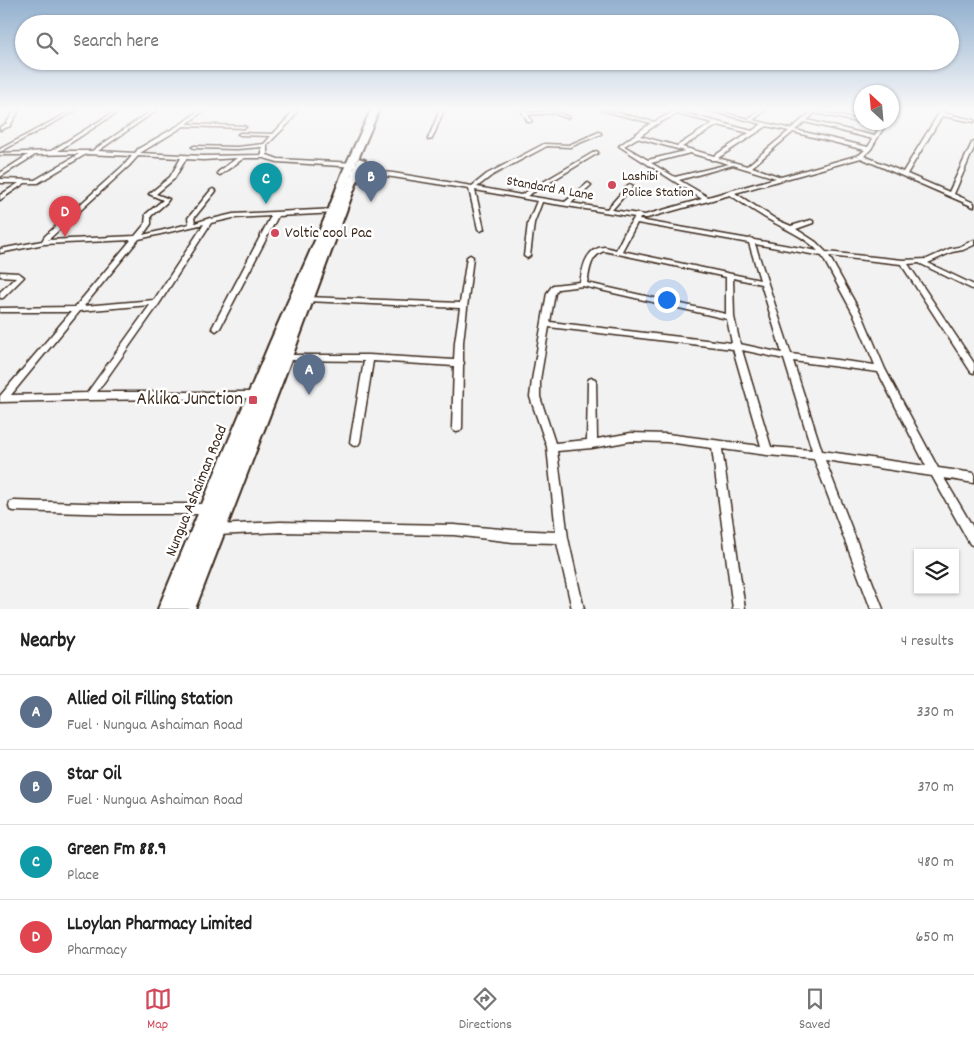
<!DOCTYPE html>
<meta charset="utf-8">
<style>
:root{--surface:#fff;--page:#f2f2f2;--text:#222;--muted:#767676;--line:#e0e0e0;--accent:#d1495b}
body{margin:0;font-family:Dekko,sans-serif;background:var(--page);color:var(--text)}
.controls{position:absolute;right:15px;bottom:15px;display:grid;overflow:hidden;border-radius:0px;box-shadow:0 1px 4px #0004}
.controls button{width:45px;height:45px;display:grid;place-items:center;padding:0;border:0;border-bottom:1px solid var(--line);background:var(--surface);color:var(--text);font:25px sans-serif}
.compass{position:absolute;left:854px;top:85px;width:45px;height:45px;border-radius:50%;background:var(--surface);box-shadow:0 1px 4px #0004;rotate:334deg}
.you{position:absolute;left:666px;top:299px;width:18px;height:18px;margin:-12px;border:4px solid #fff;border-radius:50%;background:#1a73e8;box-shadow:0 0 0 8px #1a73e833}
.badge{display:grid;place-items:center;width:32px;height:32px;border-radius:50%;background:var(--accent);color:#fff;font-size:16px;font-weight:700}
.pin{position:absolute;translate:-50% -41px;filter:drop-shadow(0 1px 2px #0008)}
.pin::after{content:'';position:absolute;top:26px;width:18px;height:15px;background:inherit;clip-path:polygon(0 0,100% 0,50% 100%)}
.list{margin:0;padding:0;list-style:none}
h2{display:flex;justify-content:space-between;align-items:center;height:65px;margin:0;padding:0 20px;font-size:21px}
h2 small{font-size:16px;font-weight:400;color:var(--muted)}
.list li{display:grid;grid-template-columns:32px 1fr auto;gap:15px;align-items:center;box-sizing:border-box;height:75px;padding:0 20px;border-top:1px solid var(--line)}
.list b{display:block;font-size:19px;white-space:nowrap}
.list p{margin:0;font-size:16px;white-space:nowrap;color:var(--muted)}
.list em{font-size:16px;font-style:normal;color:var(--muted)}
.icon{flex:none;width:28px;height:28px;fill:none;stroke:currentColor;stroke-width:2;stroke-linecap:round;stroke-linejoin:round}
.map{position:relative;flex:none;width:974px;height:609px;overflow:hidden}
.search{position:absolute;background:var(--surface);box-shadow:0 1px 4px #0004;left:15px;right:15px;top:15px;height:55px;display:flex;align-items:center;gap:12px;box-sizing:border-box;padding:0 18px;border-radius:28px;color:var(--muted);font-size:19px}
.sheet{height:365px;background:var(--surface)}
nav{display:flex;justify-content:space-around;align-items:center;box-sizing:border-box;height:70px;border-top:1px solid var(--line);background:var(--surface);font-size:14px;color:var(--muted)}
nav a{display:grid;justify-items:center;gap:2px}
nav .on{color:var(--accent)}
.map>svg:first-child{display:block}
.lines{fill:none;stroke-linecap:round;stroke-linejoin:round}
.minor-casing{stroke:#3b2a1e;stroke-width:3}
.primary-casing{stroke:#3b2a1e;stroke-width:4}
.minor{fill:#fff;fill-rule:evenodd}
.primary{fill:#fff;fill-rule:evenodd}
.poi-dot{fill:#d1495b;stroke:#fff;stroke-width:2}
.labels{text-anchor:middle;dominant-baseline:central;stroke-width:5;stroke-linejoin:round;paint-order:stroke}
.far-poi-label{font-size:14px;fill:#3b2a1e;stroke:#fff;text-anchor:start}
.far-street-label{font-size:14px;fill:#3b2a1e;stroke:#fff}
.poi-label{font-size:16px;fill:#3b2a1e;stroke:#fff;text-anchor:start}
.street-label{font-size:16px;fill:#3b2a1e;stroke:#fff}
.near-poi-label{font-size:19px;fill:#3b2a1e;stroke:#fff;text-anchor:end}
</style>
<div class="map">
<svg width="974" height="609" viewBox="0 0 974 609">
<rect width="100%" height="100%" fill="#f3f2f2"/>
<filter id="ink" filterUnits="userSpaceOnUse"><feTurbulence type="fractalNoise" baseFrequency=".02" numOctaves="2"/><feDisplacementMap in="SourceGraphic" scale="10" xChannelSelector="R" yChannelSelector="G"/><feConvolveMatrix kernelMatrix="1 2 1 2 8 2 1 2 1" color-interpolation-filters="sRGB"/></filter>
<g filter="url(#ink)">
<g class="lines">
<g class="minor-casing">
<g id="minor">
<polygon points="15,110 19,110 10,126 0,130 0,127 6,124"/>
<polygon points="73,110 77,110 0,152 0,149"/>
<path d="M117 110H121L58 151H92L153 110H157L98 151 135 153 138 149 181 124 200 110H204L187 124 244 126 246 127 244 128 184 126 140 153 203 156 262 155V147L237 149 194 148 192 147 194 146 237 147 264 144 271 136 240 135 238 134 240 133 273 134 286 120 294 110H298L290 122 267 145V155L278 159 356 163 359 165 356 167 278 162 264 158H244L220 175 218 174V172L237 158 203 160 186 159 174 179 156 194 169 199 166 203 151 216V224L143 235 189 224 188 218 211 190 213 189 216 191 194 218 195 223 210 218 212 219 233 214 337 209 340 211 337 213 278 216 220 328 216 331 212 328 271 216 233 218 211 223 159 304 97 392H255L258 393 260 395 258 397 255 398 90 400 0 402V396L71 312H0V308L75 307 131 240 44 244 0 253V249L42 241 45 236 125 164 132 156 86 154 38 183H25L0 200V195L19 183H0V179L35 180 79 154 35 155 0 177V173L28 155H0V153L51 151ZM138 156 181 158 170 177 149 194 163 200 146 214 145 224 135 236 48 240 129 166ZM204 224 154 300 84 306 139 239ZM150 305 87 393 11 395 80 311Z"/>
<polygon points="440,110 444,110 432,139 428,140 428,139"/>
<polygon points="521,110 525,110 527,113 553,111 569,117 567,118 553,113 528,115 532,121 530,122 528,122"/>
<path d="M601 110H607L654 122 675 111 683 110 680 112 752 131 762 124 706 110H712L749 119 762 110H766L753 120 791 129 814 110H818L817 111 862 121V122H872L881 125 882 122H887L871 149 864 156 903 172 941 110H945L943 113 974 120V122L942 116 907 174 949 192 972 143 974 142V148L954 194 974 203V207L861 158 735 193 777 220 791 226 811 220 813 221V223L796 229 816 242 826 252 903 260 927 259 949 249 959 247 974 240V245L963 250 952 252 928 263 974 285V290L919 263 908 264 974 363V373L971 372 901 264 829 256 863 317 885 369 938 468 974 473V483L944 478 974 529V546L970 544 932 476 825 460 883 609H871L814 459 767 455 722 449 745 609H733L712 448 667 442 631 441 592 448 557 451 568 538 584 609H572L557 543 513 542 454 535 280 532 217 535 213 534 211 530 213 526 217 525 280 522 454 525 513 530 556 532 547 447 530 397 532 380 547 293 553 285 580 282C583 269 585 248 604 247 607 247 612 249 616 250L627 228 635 217 542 202 534 223 530 256 527 258 524 256 528 223 537 201 475 190 484 229 481 231 478 229 469 189 393 177 352 173 349 171 352 169 393 173 472 186 487 174 544 144 569 145 599 132 601 133V134L570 147 547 146 491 176 477 187 521 195 596 151 598 152V153L527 196 565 202 588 183 591 185 590 186 571 203 607 209 628 185 630 184 633 186 612 210 645 215 702 199 619 146 651 123ZM815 113 880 127 874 136 807 120ZM677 114 713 123 677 146 640 136 657 124ZM805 122 873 139 868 147 795 130ZM718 125 749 133 714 156 682 147ZM767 126 789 131 747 166 718 158ZM793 132 865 150 859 155 781 177 752 167ZM637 138 685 151 648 160 624 146ZM690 153 711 159V160H715L729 164 675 177 651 163ZM733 165 776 178 708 197 679 180ZM730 195C744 204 758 214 773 222 789 231 805 237 818 251L754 240 751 238 749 239 639 220 640 218H647ZM637 223 749 243 760 280 622 251ZM755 244 822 256 855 317 875 365 791 354ZM604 251 726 277V314L587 283C590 270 590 256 604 251ZM733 278 761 284 782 353 740 344 734 317ZM583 286 727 319 732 343 550 322 555 293 558 289ZM549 327 733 349 761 446 667 434 631 433 597 439 596 381 595 379 592 378 589 379 588 381 587 440 555 443 540 397V380ZM742 350 784 359 812 450 771 447ZM793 361 878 372 926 466 822 451Z"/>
<polygon points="849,110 862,111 862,113 850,111"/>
<polygon points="893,110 897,110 892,115 892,112"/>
<polygon points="470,255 473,257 463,342 463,361 464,363 463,365 462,428 460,431 457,432 454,431 452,428 454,366 373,361 360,442 358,445 355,446 352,445 350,442 364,361 285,360 282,359 281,357 282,355 369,355 454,360 455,342 460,308 307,301 303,299 307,297 460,303 467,257"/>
<polygon points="0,272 18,273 20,274 24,277 3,298 0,298 0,292 16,277 0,276"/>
<polygon points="14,501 119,504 209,504 213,505 214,509 213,513 209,514 119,514 14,511 10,510 9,506 10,502"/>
</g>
</g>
<g class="primary-casing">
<polygon id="primary" points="371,110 379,110 346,187 358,158 365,160 292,357 195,609 158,609 270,342 328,211 343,171"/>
</g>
<use href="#minor" class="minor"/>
<use href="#primary" class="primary"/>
</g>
</g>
<linearGradient id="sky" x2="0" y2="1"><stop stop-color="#92b0ce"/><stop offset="0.56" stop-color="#faf9f9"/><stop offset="1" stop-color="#faf9f9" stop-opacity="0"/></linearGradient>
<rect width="974" height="195" fill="url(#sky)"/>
<g class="poi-dot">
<circle cx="612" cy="185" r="5"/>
<circle cx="275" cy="233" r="5"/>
<rect x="248" y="395" width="10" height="10" rx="2.5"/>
</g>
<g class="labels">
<g class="far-poi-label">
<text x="622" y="177">Lashibi<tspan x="622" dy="16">Police Station</tspan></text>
</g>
<g class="far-street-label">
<text transform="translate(550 189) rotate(10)">Standard A Lane</text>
</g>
<g class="poi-label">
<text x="285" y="233">Voltic cool Pac</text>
</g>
<g class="street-label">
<text transform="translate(197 491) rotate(-68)">Nungua Ashaiman Road</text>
</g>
<g class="near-poi-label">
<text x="243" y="400">Aklika Junction</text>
</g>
</g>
</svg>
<div class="controls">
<button><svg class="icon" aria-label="layers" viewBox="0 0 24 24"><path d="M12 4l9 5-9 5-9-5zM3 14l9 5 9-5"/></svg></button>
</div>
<svg class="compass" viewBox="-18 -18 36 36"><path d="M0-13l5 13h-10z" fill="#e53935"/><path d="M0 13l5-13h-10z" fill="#767676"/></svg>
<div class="you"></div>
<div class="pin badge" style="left:309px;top:395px;background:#5c6f8a">A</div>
<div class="pin badge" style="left:371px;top:202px;background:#5c6f8a">B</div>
<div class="pin badge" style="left:266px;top:204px;background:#0f9aa8">C</div>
<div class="pin badge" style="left:65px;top:237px;background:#e0444e">D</div>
<div class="search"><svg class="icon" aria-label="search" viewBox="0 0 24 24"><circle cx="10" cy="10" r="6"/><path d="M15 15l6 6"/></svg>Search here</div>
</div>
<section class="sheet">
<h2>Nearby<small>4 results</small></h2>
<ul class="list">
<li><span class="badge" style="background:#5c6f8a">A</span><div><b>Allied Oil Filling Station</b><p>Fuel · Nungua Ashaiman Road</p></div><em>330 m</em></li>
<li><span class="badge" style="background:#5c6f8a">B</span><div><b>Star Oil</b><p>Fuel · Nungua Ashaiman Road</p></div><em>370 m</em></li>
<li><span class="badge" style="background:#0f9aa8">C</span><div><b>Green Fm 88.9</b><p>Place</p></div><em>480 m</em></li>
<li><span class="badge" style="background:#e0444e">D</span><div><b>LLoylan Pharmacy Limited</b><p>Pharmacy</p></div><em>650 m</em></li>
</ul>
</section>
<nav>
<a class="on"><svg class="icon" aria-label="map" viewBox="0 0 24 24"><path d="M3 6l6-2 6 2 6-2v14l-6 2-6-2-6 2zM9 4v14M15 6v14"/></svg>Map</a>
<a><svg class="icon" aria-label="directions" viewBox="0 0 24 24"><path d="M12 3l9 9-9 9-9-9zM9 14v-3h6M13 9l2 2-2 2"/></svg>Directions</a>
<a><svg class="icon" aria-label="saved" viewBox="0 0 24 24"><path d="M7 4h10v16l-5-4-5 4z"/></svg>Saved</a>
</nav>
